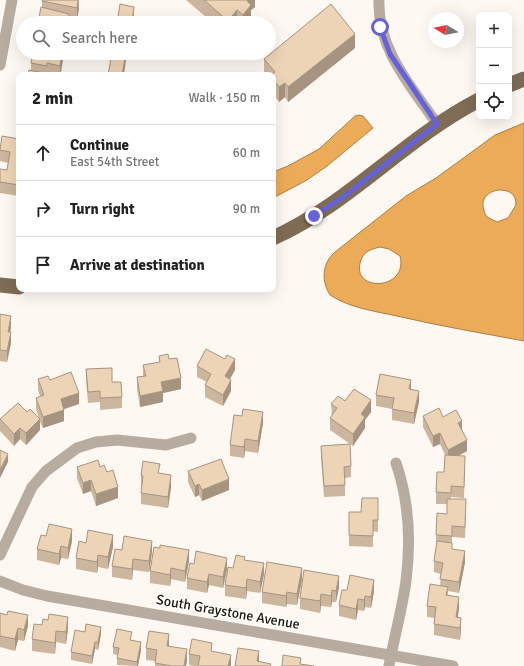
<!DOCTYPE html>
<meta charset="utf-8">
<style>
:root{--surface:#fff;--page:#f6f6f6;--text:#222;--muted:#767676;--line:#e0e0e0}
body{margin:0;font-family:Signika,sans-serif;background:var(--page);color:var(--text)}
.controls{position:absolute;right:12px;top:12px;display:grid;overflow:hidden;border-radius:8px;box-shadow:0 4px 16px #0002}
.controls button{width:36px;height:36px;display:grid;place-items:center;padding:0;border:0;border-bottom:1px solid var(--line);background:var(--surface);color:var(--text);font:20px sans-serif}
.compass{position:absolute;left:428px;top:12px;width:36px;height:36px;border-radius:50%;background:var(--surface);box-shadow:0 4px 16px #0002;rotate:280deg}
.stop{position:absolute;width:12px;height:12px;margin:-9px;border:3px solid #6661da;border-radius:50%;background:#fff}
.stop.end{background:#6661da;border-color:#fff;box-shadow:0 1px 4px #0008}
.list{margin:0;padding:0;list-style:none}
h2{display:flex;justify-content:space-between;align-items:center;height:52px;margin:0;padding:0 16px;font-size:17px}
h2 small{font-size:13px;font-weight:400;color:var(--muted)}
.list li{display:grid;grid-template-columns:26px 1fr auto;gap:12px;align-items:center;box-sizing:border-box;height:56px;padding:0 16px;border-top:1px solid var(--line)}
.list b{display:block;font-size:15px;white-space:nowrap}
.list p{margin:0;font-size:13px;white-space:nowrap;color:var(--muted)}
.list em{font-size:13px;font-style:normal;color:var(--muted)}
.icon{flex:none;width:22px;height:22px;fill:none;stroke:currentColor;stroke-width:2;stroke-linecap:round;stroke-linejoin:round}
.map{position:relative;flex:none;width:524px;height:666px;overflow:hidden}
.search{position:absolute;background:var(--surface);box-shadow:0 4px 16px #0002;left:16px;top:16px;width:260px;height:44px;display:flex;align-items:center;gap:10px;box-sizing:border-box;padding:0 14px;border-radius:22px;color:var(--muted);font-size:15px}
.panel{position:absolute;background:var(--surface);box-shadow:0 4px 16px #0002;left:16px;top:72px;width:260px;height:220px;border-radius:8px}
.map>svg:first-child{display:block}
.water{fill:#ecab58;stroke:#ae7e41;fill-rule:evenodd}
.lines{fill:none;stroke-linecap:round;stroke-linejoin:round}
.minor{stroke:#b7ac9f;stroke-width:11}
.major{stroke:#7f6c55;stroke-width:15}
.wall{fill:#ccb69d}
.shaded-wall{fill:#a69480}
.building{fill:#edd4b7;stroke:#a69480}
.route{stroke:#6661da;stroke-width:5}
.labels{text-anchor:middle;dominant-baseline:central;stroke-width:3;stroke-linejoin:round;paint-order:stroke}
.street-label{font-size:14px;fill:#1d150a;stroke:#fff}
</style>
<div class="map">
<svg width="524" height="666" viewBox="0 0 524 666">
<rect width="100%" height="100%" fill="#fdf8f2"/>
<g class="water">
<polygon points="359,115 363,116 373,128 327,166 307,180 273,198 273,172 288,166 319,149 355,116"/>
<path d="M524 123V341C482 333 439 326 397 316 374 311 350 308 330 295 321 281 322 263 335 252L406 196 436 178 495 135ZM498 190C509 190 516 193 516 205L508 218 497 222 487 217C479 204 483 193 498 190ZM380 247 389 249 400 256C409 291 349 293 361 260 364 251 372 249 380 247Z"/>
</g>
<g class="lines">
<g class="minor">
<path d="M379 0C377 49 411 86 437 124"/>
<polyline points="0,65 12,0"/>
<polyline points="0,555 32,487 46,471 77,448 96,442 117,440 166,445 191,438"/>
<polyline points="0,581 23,590 47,596 453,666"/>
<path d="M389 666C394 638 402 610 406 581 411 542 409 501 396 463"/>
</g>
<g class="major">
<polyline points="509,85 524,79"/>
<path d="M273 238C349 204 405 138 479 100"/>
<polyline points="0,285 19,287"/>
</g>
</g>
<g class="wall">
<polygon points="42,0 79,0 79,9 77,19 69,18 69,23 42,7"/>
<polygon points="186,0 255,0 255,7 251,10 251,19 248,23 213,23"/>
<polygon points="355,48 288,102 285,97 279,102 273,93 273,75 266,75 264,73 264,59"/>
<polygon points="64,53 61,75 28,75 31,70 31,63"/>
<polygon points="19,139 19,196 0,193 0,169 7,170 8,163 0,161 0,150"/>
<polygon points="0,314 11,327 10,332 11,343 7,362 0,361"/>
<polygon points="159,356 169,359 181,389 163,393 163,402 140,407 137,389 137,377 143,376 143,365 159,362"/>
<polygon points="197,366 235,370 230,379 231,391 223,406 205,397 205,385 207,382 197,377"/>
<polygon points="86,369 112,382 122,397 122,408 100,410 100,402 88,403 86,380"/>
<polygon points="38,379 50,380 79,404 64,409 64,421 43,428 40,422 40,430 26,445 20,439 14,446 0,431 0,419 27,412 39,418 36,409 36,398 40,396 38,390"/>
<polygon points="411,390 419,402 414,424 392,420 392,409 376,406 376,395"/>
<polygon points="345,401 371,412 365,420 365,428 353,446 330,430 330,418 332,416 331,404"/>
<polygon points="423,416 443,417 462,429 467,451 458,456 465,467 464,498 451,497 451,499 466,511 465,538 452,537 452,549 465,562 459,593 448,591 448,595 459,608 458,617 461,629 460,640 434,635 434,624 435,618 427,617 427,606 440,586 441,574 434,572 434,561 436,546 436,535 447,514 447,504 436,504 436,492 444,472 445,455 440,444 433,447 423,427"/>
<polygon points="263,423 258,453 245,451 244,458 230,456 230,445"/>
<polygon points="321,446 351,466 351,477 345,478 345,496 324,497 321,457"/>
<polygon points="77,467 100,467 107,472 118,498 96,506 91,491 83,494 77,478"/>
<polygon points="188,471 229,490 202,501 199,495 195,497 188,482"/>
<polygon points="160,474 171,487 168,508 141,504 141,493 142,487 141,486 141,475"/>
<polygon points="378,498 378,532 373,531 373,547 349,546 349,512 361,512"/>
<polygon points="72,541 68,559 61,558 59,565 37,560 37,549"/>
<polygon points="86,543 113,547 108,569 98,567 97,573 76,569 76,558"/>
<polygon points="160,548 189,561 185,582 171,579 170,586 150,583 150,571"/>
<polygon points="152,552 149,572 133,570 132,580 112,577 112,566"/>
<polygon points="245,560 264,574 260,593 247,591 246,599 225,596 225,585 233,568"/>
<polygon points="227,569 223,588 209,585 207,593 187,589 187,578"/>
<polygon points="302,580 297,605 287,604 286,607 262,603 262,592"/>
<polygon points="339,587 336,602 332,602 331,607 321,606 320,613 300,609 300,598"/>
<polygon points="347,590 374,591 371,608 365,607 364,611 358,610 356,620 339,616 339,605"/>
<polygon points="0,613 7,615 28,626 24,641 18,640 15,651 0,647"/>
<polygon points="42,625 68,628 66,644 56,642 55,654 32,651 32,639"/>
<polygon points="85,632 101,634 98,650 95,649 92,664 71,660 71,652"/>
<polygon points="132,640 141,650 138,666 117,665 117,655 113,654 113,647"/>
<polygon points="169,646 187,660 186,666 155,666 155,661 146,660 146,648"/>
<polygon points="212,652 231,666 193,666 189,665 189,654"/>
</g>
<g class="shaded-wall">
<polygon points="78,0 79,9 77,19 77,8"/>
<polygon points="248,0 255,0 255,7 251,10 251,19 248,23 243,23 243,15 247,1"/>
<polygon points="134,7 134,14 133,23 132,23"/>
<polygon points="237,10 237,23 228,23 228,21"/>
<polygon points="355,34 355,48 288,102 288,87"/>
<polygon points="62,53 64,53 60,75 60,66"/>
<polygon points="126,53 127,53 124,75 122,75"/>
<polygon points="285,83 285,97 279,102 279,87"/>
<polygon points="11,316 11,327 8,343 8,332"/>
<polygon points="11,332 11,343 7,362 7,351"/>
<polygon points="235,359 235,370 225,387 225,376"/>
<polygon points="181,378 181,389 163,393 163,402 140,407 140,396 161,382"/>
<polygon points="231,380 231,391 223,406 223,395"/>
<polygon points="411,380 411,391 409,389"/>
<polygon points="419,391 419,402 414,424 414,413"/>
<polygon points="79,393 79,404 61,410 61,399"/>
<polygon points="371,400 371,412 365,420 365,428 353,446 353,434 361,414"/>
<polygon points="64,410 64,421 43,428 43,417"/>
<polygon points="263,412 263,423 258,453 258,441"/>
<polygon points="40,419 40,430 26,445 26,433"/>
<polygon points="462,421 462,432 458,423"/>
<polygon points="20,428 20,439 14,446 14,434"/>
<polygon points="440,433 440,444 433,447 433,436"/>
<polygon points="245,439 245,451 244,458 244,447"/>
<polygon points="467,440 467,451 448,461 448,450"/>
<polygon points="8,454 8,462 0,478 0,470"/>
<polygon points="171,475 171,487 168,508 168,497"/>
<polygon points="229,479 229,490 202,501 202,490"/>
<polygon points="91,480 91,491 83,494 83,483"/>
<polygon points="199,484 199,495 195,497 195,486"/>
<polygon points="118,487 118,498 96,506 96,494"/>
<polygon points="72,529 72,541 68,559 68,548"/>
<polygon points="113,535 113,547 108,569 108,557"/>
<polygon points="152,541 152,552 149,572 149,561"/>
<polygon points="61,546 61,558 59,565 59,554"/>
<polygon points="189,550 189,561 185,582 185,571"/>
<polygon points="465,551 465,562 459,593 459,582"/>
<polygon points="98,555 98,567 97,573 97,562"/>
<polygon points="227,558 227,569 223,588 223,577"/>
<polygon points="133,559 133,570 132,580 132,569"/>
<polygon points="264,563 264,574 260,593 260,582"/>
<polygon points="171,568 171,579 170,586 170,575"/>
<polygon points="302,568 302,580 297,605 297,594"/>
<polygon points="209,574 209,585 207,593 207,582"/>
<polygon points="339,576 339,587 336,602 336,591"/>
<polygon points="247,579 247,591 246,599 246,588"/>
<polygon points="374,580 374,591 371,608 371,597"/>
<polygon points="332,590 332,602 331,607 331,596"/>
<polygon points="287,592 287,604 286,607 286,596"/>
<polygon points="321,594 321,606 320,613 320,601"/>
<polygon points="365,596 365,607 364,611 364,600"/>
<polygon points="459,597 459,608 456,628 456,617"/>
<polygon points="358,599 358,610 356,620 356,609"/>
<polygon points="28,615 28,626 24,641 24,630"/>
<polygon points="68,617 68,628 66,644 66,632"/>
<polygon points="461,618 461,629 460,640 460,628"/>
<polygon points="101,627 101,634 98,650 98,642"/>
<polygon points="18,628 18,640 15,651 15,639"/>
<polygon points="56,631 56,642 55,654 55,643"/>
<polygon points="169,634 169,646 167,646"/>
<polygon points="95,642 95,649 92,664 92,656"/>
<polygon points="141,642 141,650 138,666 137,666 137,662"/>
<polygon points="187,649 187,660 186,666 184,666"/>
<polygon points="259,651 259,662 257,661"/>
<polygon points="231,655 231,666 228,666"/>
</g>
<g class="building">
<polygon points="42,0 78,0 77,8 42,1"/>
<polygon points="204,0 248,0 247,1 251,5 243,15 237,10 228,21"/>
<polygon points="120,4 134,7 132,23 117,23"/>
<polygon points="331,4 355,34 288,87 285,83 279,87 273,79 273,75 272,75 275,72 264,59"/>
<polygon points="41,7 69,14 68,23 38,23"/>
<polygon points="33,53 62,53 60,66 47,63 47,66 31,63"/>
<polygon points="112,53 126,53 122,75 108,75"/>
<polygon points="29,70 52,75 28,75"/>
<polygon points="2,136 19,139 19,185 0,182 0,169 7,170 10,152 0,150"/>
<polygon points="0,314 11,316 8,332 11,332 7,351 0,350"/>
<polygon points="206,349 225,359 227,355 235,359 225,376 231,380 223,395 205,385 211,374 197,366"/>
<polygon points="168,354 169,359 177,358 181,378 161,382 163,391 140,396 137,377 146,376 143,365 160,362 159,356"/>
<polygon points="112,368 112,382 121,382 122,397 100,398 100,391 88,392 86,369"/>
<polygon points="71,372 79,393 61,399 64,410 43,417 36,398 44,395 38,379 48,376 50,380"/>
<polygon points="380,374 411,380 409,389 419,391 414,413 392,409 394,398 376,395"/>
<polygon points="354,389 371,400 361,414 365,417 353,434 330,418 337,408 331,404 338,396 345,401"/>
<polygon points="18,403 27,412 30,409 40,419 26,433 20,428 14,434 0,419"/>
<polygon points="439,408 443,417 456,410 462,421 458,423 467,440 448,450 440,433 433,436 423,416"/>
<polygon points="243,409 263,412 258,441 245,439 244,447 230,445 234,415 242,416"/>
<polygon points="350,444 351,466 344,467 345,485 324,486 321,446"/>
<polygon points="0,450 8,454 0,470"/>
<polygon points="445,455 465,456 464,487 451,486 451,493 436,492 437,472 444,472"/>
<polygon points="221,459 229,479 202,490 199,484 195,486 188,471"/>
<polygon points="98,460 100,467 104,465 107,472 113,470 118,487 96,494 91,480 83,483 77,467"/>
<polygon points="143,461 160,464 158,473 171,475 168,497 141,493 143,476 141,475"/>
<polygon points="362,498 378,498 378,520 373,520 373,536 349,535 349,512 361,512"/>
<polygon points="447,499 466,499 465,527 452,526 452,536 436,535 437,513 447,514"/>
<polygon points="49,524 72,529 68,548 61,546 59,554 37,549 41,535 46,536"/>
<polygon points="88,530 113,535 108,557 98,555 97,562 76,558 79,541 86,543"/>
<polygon points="124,536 152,541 149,561 133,559 132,569 112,566 115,549 122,550"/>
<polygon points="437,541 452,543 452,549 465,551 459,582 440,579 443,563 434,561"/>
<polygon points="160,545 189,550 185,571 171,568 170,575 150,571 154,547 160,548"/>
<polygon points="196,551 227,558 223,577 209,574 207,582 187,578 190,563 194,564"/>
<polygon points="236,555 245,557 244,560 264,563 260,582 247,579 246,588 225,585 228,567 233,568"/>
<polygon points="267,562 302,568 297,594 287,592 286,596 262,592"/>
<polygon points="304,570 339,576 336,591 332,590 331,596 321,594 320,601 300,598"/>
<polygon points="350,575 374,580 371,597 365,596 364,600 358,599 356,609 339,605 342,590 347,590"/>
<polygon points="430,584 448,587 446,595 459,597 456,617 461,618 460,628 434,624 436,607 427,606"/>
<polygon points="8,611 28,615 24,630 18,628 15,639 0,636 0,613 7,615"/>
<polygon points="49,614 68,617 66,632 56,631 55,643 32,639 34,624 42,625 43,619 48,620"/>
<polygon points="86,624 101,627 98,642 95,642 92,656 71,652 75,630 85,632"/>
<polygon points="117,629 132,632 130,640 141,642 137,662 117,658 119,648 113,647"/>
<polygon points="149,631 169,634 167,646 187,649 184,666 172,666 155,663 157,650 146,648"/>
<polygon points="192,639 212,643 211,651 231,655 228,666 198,666 200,656 189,654"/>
<polygon points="238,648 259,651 257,661 271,664 270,666 235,666"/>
<polygon points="283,655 301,658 300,664 314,666 282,666"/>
</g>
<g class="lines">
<polyline class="route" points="314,216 346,195 437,124 390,54 380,27"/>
</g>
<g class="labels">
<g class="street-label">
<text transform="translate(228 612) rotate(10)">South Graystone Avenue</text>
</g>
</g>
</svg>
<div class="controls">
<button>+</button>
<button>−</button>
<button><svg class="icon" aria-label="locate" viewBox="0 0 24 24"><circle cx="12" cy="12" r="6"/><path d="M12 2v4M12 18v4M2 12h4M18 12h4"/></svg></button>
</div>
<svg class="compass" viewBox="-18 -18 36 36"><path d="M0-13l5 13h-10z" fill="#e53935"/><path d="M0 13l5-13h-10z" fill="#767676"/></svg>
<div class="stop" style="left:380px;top:27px"></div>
<div class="stop end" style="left:314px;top:216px"></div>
<div class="search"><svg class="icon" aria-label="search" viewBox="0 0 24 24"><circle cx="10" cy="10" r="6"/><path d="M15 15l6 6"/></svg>Search here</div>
<section class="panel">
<h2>2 min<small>Walk · 150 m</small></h2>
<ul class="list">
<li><svg class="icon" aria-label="ahead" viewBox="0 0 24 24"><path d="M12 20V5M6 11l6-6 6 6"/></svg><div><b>Continue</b><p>East 54th Street</p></div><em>60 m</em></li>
<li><svg class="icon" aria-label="right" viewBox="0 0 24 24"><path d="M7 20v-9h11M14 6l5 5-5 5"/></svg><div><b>Turn right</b></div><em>90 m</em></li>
<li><svg class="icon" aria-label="arrive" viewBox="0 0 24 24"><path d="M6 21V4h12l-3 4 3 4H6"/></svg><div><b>Arrive at destination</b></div></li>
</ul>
</section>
</div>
